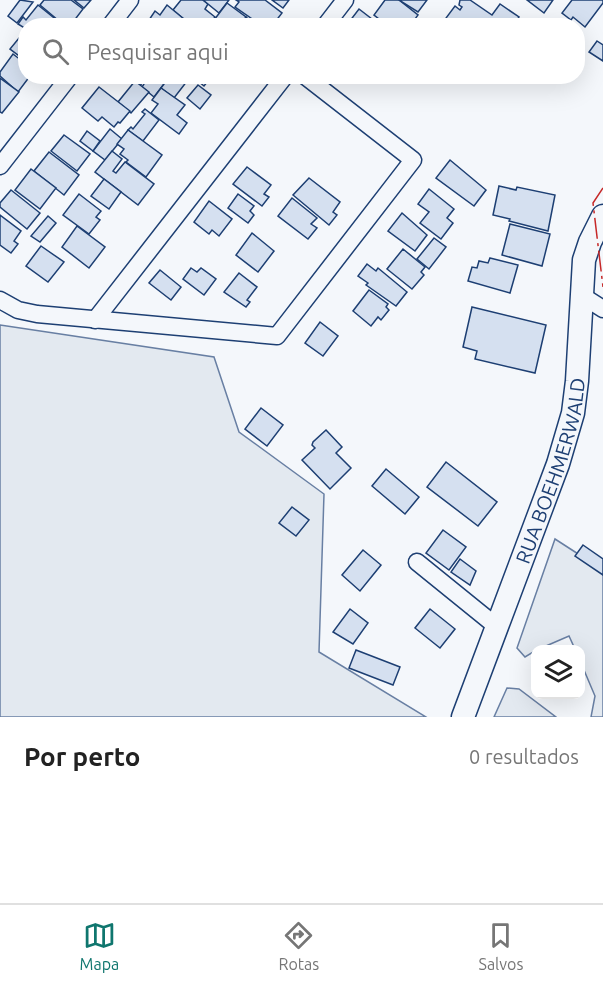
<!DOCTYPE html>
<html lang="pt">
<style>
:root{--surface:#fff;--page:#f2f2f2;--text:#222;--muted:#767676;--line:#e0e0e0;--accent:#0f766e}
body{margin:0;font-family:Ubuntu,sans-serif;background:var(--page);color:var(--text)}
.controls{position:absolute;right:18px;bottom:18px;display:grid;overflow:hidden;border-radius:12px;box-shadow:0 6px 24px #0002}
.controls button{width:54px;height:54px;display:grid;place-items:center;padding:0;border:0;border-bottom:2px solid var(--line);background:var(--surface);color:var(--text);font:30px sans-serif}
.list{margin:0;padding:0;list-style:none}
h2{display:flex;justify-content:space-between;align-items:center;height:78px;margin:0;padding:0 24px;font-size:26px}
h2 small{font-size:20px;font-weight:400;color:var(--muted)}
.icon{flex:none;width:33px;height:33px;fill:none;stroke:currentColor;stroke-width:2;stroke-linecap:round;stroke-linejoin:round}
.map{position:relative;flex:none;width:603px;height:717px;overflow:hidden}
.search{position:absolute;background:var(--surface);box-shadow:0 6px 24px #0002;left:18px;right:18px;top:18px;height:66px;display:flex;align-items:center;gap:15px;box-sizing:border-box;padding:0 21px;border-radius:24px;color:var(--muted);font-size:22px}
.sheet{height:186px;background:var(--surface)}
nav{display:flex;justify-content:space-around;align-items:center;box-sizing:border-box;height:84px;border-top:2px solid var(--line);background:var(--surface);font-size:16px;color:var(--muted)}
nav a{display:grid;justify-items:center;gap:3px}
nav .on{color:var(--accent)}
.map>svg:first-child{display:block}
.green{fill:#e3e9f0;stroke:#687fa3;stroke-width:1.5}
.building{fill:#d5e0f0;stroke:#1d3f73;stroke-width:1.5}
.lines{fill:none;stroke-linecap:round;stroke-linejoin:round}
.minor-casing{stroke:#1d3f73;stroke-width:19}
.secondary-casing{stroke:#1d3f73;stroke-width:25}
.minor{stroke:#f4f7fb;stroke-width:16}
.secondary{stroke:#f4f7fb;stroke-width:22}
.power{stroke:#c62828;stroke-width:1.5;stroke-dasharray:21 4.5 3 4.5;stroke-linecap:butt}
.labels{text-anchor:middle;dominant-baseline:central;stroke-width:4.5;stroke-linejoin:round;paint-order:stroke}
.street-label{font-size:20px;fill:#1d3f73;stroke:#f4f7fb}
</style>
<div class="map">
<svg width="603" height="717" viewBox="0 0 603 717">
<rect width="100%" height="100%" fill="#f4f7fb"/>
<g class="green">
<polygon points="0,325 214,357 239,432 324,494 319,652 426,717 0,717"/>
<polygon points="555,539 603,570 603,717 591,717 595,696 581,663 580,650 575,649 569,636 539,649 536,650 535,651 525,657 517,648"/>
<polygon points="507,688 519,689 556,717 494,717"/>
</g>
<g class="building">
<polygon points="20,0 33,2 17,23 8,16"/>
<polygon points="44,0 71,0 83,9 70,26 65,26 40,5"/>
<polygon points="74,0 91,0 84,8"/>
<polygon points="181,0 203,0 208,4 205,9 215,17 208,26 192,26 173,10"/>
<polygon points="203,0 229,0 219,13"/>
<polygon points="236,0 265,0 282,13 275,22 278,24 277,26 257,26 253,23 255,21 235,7 239,2"/>
<polygon points="272,0 289,0 283,8"/>
<polygon points="385,0 399,0 418,15 410,26 388,26 374,15"/>
<polygon points="399,0 427,0 418,12"/>
<polygon points="460,0 470,0 492,15 500,4 519,17 513,26 456,26 446,18 455,6 460,10 462,7 459,5"/>
<polygon points="527,0 553,0 544,13"/>
<polygon points="572,0 603,0 603,3 585,27 573,17 571,20 562,13"/>
<polygon points="227,3 246,17 240,26 213,26 211,24"/>
<polygon points="38,5 64,26 26,26 26,29 18,24 23,17 26,20"/>
<polygon points="167,5 190,24 189,26 150,26 147,23 155,11 160,15"/>
<polygon points="359,9 381,26 346,26"/>
<polygon points="246,17 253,23 257,26 240,26"/>
<polygon points="24,32 26,33 26,61 10,49"/>
<polygon points="597,41 603,45 603,61 589,52"/>
<polygon points="13,54 26,64 26,76 30,76 18,92 0,76 0,72"/>
<polygon points="133,76 147,76 140,86 133,80"/>
<polygon points="149,76 170,76 154,97 142,87"/>
<polygon points="170,76 191,76 174,98 161,88"/>
<polygon points="192,76 212,76 204,86"/>
<polygon points="0,78 19,92 2,113 0,112"/>
<polygon points="135,81 149,92 131,113 118,102"/>
<polygon points="198,85 211,95 200,109 187,98"/>
<polygon points="99,87 130,111 120,123 118,122 114,127 102,117 98,121 82,108"/>
<polygon points="161,88 185,105 177,115 187,123 179,134 151,113 158,104 152,100"/>
<polygon points="145,109 159,120 143,141 128,130 131,127 133,129 145,114 142,112"/>
<polygon points="110,129 122,139 105,160 93,151"/>
<polygon points="128,130 162,155 146,177 126,162 128,160 120,154 124,149 117,144"/>
<polygon points="87,131 100,141 93,151 80,141"/>
<polygon points="64,135 90,154 77,171 51,151"/>
<polygon points="112,151 122,159 113,171 116,173 125,162 154,184 138,205 95,172"/>
<polygon points="49,152 79,175 64,195 34,171"/>
<polygon points="450,160 486,190 474,206 436,178"/>
<polygon points="247,167 271,185 264,194 269,197 262,206 233,184"/>
<polygon points="31,169 56,188 40,209 15,190"/>
<polygon points="309,178 340,202 333,212 337,215 329,225 293,195"/>
<polygon points="104,179 121,192 109,209 91,196"/>
<polygon points="499,186 516,190 517,187 555,195 548,231 509,221 510,219 493,215"/>
<polygon points="429,189 454,209 447,218 453,223 441,239 420,223 429,212 418,204"/>
<polygon points="11,190 40,213 27,229 0,207 0,203"/>
<polygon points="79,194 101,211 96,217 100,220 89,234 63,215"/>
<polygon points="238,194 254,206 250,211 254,215 248,223 228,208"/>
<polygon points="292,198 317,218 311,224 317,228 308,239 278,216"/>
<polygon points="209,201 232,219 219,236 212,230 209,234 194,222"/>
<polygon points="402,213 427,235 415,251 388,231"/>
<polygon points="0,215 21,231 14,241 18,244 11,253 0,245"/>
<polygon points="48,216 56,223 40,242 31,236"/>
<polygon points="510,224 550,234 542,266 502,255"/>
<polygon points="77,226 105,247 89,268 62,247"/>
<polygon points="252,233 274,251 258,272 236,255"/>
<polygon points="434,238 446,247 429,269 417,259"/>
<polygon points="41,246 64,262 48,282 26,266"/>
<polygon points="403,249 425,267 421,272 424,275 412,289 387,269"/>
<polygon points="490,258 518,265 510,293 468,281 472,267 477,268 479,261 488,263"/>
<polygon points="367,264 376,271 378,268 407,292 396,306 366,285 368,283 358,276"/>
<polygon points="191,268 197,272 201,268 216,279 204,295 183,279"/>
<polygon points="160,270 181,287 171,300 149,283"/>
<polygon points="239,273 257,287 247,300 250,302 246,307 224,292"/>
<polygon points="369,290 388,304 386,307 389,310 381,320 378,317 371,326 353,311"/>
<polygon points="472,307 546,325 535,373 475,359 477,351 463,347"/>
<polygon points="320,322 338,336 323,356 305,343"/>
<polygon points="261,408 283,425 267,446 245,429"/>
<polygon points="326,430 342,447 336,453 351,468 330,489 302,460 315,448 312,445 313,442"/>
<polygon points="446,462 497,502 478,526 427,487"/>
<polygon points="386,469 419,497 405,514 372,486"/>
<polygon points="292,507 309,520 296,536 279,523"/>
<polygon points="443,530 466,547 449,570 426,553"/>
<polygon points="583,545 603,559 603,575 575,556"/>
<polygon points="363,550 381,565 360,591 342,575"/>
<polygon points="460,559 476,571 470,585 451,572"/>
<polygon points="350,609 368,623 353,644 333,632"/>
<polygon points="430,609 455,629 440,648 415,628"/>
<polygon points="356,650 400,667 393,685 349,668"/>
</g>
<g class="lines">
<g class="minor-casing">
<g id="minor">
<polyline points="110,26 130,0"/>
<polyline points="325,26 345,0"/>
<polyline points="0,166 70,76"/>
<polyline points="581,295 603,309"/>
<polyline points="0,300 18,310 37,314 277,336 413,160 305,76"/>
<polyline points="95,320 285,76"/>
<polyline points="417,562 496,626"/>
</g>
</g>
<g class="secondary-casing">
<g id="secondary">
<path id="s1" d="M463 717 558 464 573 413 577 381 584 260 590 242 603 216"/>
</g>
</g>
<use href="#minor" class="minor"/>
<use href="#secondary" class="secondary"/>
<polyline class="power" points="603,188 593,203 603,287"/>
</g>
<g class="labels">
<g class="street-label">
<text stroke="none"><textPath href="#s1" startOffset="262">RUA BOEHMERWALD</textPath></text>
</g>
</g>
</svg>
<div class="controls">
<button><svg class="icon" aria-label="layers" viewBox="0 0 24 24"><path d="M12 4l9 5-9 5-9-5zM3 14l9 5 9-5"/></svg></button>
</div>
<div class="search"><svg class="icon" aria-label="search" viewBox="0 0 24 24"><circle cx="10" cy="10" r="6"/><path d="M15 15l6 6"/></svg>Pesquisar aqui</div>
</div>
<section class="sheet">
<h2>Por perto<small>0 resultados</small></h2>
<ul class="list">
</ul>
</section>
<nav>
<a class="on"><svg class="icon" aria-label="map" viewBox="0 0 24 24"><path d="M3 6l6-2 6 2 6-2v14l-6 2-6-2-6 2zM9 4v14M15 6v14"/></svg>Mapa</a>
<a><svg class="icon" aria-label="directions" viewBox="0 0 24 24"><path d="M12 3l9 9-9 9-9-9zM9 14v-3h6M13 9l2 2-2 2"/></svg>Rotas</a>
<a><svg class="icon" aria-label="saved" viewBox="0 0 24 24"><path d="M7 4h10v16l-5-4-5 4z"/></svg>Salvos</a>
</nav>
